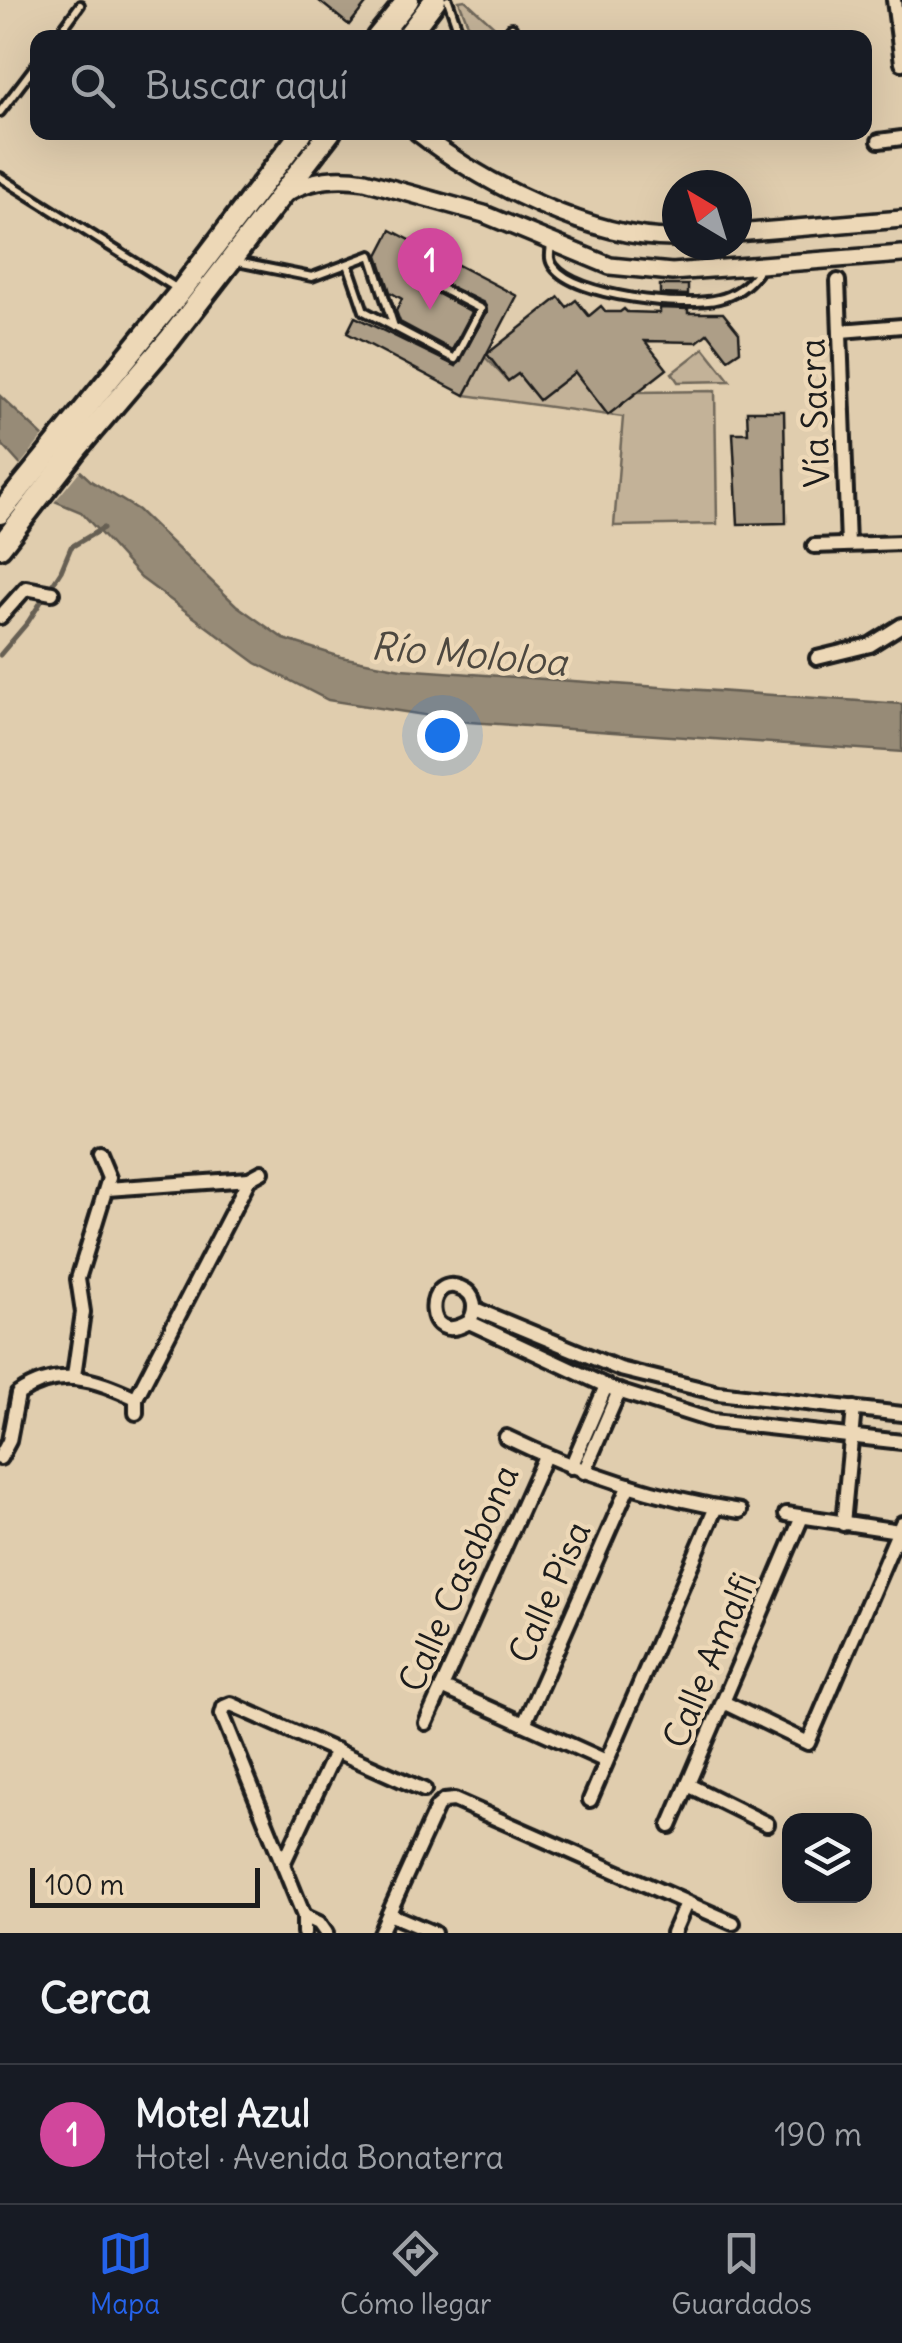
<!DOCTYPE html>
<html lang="es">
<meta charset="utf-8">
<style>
:root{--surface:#171b24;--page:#20242c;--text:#f1f3f6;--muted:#9ea1a6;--line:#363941;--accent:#2563eb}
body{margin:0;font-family:Delius,sans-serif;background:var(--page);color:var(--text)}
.controls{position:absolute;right:30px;bottom:30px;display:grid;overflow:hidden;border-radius:20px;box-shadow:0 10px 40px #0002}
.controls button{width:90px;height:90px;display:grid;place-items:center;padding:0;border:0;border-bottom:2px solid var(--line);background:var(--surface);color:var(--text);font:50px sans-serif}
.compass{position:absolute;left:662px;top:170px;width:90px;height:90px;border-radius:50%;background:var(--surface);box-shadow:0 10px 40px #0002;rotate:322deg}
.scale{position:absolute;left:30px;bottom:25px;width:230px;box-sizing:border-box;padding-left:10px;border:5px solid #1c1c1c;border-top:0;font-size:28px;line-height:35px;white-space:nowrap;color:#1c1c1c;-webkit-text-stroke:8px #edd8b7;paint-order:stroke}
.you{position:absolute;left:442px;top:735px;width:35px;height:35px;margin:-25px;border:8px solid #fff;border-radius:50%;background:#1a73e8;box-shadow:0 0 0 15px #1a73e833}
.badge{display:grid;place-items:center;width:65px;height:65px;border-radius:50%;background:var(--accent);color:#fff;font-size:32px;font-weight:700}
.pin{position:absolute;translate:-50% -82px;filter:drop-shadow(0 2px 5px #0008)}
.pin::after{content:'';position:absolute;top:52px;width:35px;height:30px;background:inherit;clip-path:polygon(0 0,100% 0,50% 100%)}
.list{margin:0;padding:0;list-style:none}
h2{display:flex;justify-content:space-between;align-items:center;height:130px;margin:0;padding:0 40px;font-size:42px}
h2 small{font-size:32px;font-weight:400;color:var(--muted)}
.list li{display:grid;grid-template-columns:65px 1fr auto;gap:30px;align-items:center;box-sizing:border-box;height:140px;padding:0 40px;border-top:2px solid var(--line)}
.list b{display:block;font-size:38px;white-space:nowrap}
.list p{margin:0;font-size:32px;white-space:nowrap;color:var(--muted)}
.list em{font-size:32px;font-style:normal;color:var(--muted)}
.icon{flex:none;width:55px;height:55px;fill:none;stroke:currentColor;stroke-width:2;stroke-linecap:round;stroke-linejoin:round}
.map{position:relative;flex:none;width:902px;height:1933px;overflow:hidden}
.search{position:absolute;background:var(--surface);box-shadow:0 10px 40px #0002;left:30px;right:30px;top:30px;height:110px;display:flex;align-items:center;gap:25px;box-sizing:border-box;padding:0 35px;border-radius:20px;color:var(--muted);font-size:38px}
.sheet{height:270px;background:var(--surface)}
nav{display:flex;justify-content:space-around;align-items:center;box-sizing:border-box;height:140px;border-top:2px solid var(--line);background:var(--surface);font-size:28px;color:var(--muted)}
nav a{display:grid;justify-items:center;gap:5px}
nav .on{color:var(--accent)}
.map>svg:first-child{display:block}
.green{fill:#c3b298;stroke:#70675a;stroke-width:2.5}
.water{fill:#978b77;stroke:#665f53;stroke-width:2.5}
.pier{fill:#e0cdae}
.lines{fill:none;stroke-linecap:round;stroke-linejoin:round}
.stream{stroke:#665f53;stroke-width:5}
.building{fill:#ad9e87;stroke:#1c1c1c;stroke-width:2.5}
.service-casing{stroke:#1c1c1c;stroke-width:14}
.minor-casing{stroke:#1c1c1c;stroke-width:20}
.tertiary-casing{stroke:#1c1c1c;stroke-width:22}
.trunk-casing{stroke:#1c1c1c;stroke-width:28}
.service{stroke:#edd8b7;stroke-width:6}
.minor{stroke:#edd8b7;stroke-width:12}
.tertiary{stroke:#edd8b7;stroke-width:15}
.trunk{stroke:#edd8b7;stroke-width:20}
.labels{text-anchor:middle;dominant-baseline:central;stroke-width:9;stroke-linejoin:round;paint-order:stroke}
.street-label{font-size:35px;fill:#1c1c1c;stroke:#edd8b7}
.water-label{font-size:38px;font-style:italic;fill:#4d4840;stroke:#edd8b7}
</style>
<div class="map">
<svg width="902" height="1933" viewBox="0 0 902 1933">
<rect width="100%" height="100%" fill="#e0cdae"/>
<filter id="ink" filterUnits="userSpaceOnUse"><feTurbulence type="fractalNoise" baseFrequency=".01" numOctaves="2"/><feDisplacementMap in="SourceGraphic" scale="20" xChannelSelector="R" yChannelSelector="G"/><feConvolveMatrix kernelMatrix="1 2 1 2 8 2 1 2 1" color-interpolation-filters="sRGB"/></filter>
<g filter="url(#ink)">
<g class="green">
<polygon points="465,0 497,29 490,37 473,37 459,1"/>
<polygon points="704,348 730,381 678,382 672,373"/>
<polygon points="485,357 508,381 518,374 539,400 575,372 608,415 637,392 715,391 717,524 614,526 623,417 465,395"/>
</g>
<polygon class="water" points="0,396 91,481 138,510 236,605 284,639 341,657 401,669 902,704 902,752 469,722 328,700 256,663 141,578 81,512 52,500 0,442"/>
<polygon class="pier" points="45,434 83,467 52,505 16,470"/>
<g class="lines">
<polyline class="stream" points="0,655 28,622 61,571 71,547 103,528"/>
</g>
<g class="building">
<polygon points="318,0 369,0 349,25"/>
<polygon points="391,230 517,296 465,395 347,333 355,317 456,366 487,312 484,303 437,280 432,285 433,291 472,312 452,350 400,322 396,311 402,299 390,292 378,255"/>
<polygon points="660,285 688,285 688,295 660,294"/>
<polygon points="559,297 567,307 576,300 589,316 601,306 606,312 620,312 624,309 627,312 660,313 660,308 688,309 688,313 723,313 739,333 740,351 728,359 708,333 697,342 645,341 667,369 608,415 575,372 539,400 518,374 508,381 487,354"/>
<polygon points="747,411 784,411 786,523 738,524 733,433 748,433"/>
</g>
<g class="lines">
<g class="service-casing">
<g id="service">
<polyline points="448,0 461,38"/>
<polyline points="56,38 80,5"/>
<polyline points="503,38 512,27"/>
<polyline points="0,112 38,62"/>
<polyline points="0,177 176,288"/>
<path d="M551 245C550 253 548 260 554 267 576 297 685 308 719 299 735 295 748 285 757 273"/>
<polyline points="237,262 312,277 371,255 394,327"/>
<polyline points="348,264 364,311 455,359 481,309 438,287"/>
</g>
</g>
<g class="minor-casing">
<g id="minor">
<polyline points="894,0 902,63"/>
<polyline points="879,141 902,138"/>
<polyline points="838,281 848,544"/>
<polyline points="841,331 902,326"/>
<polyline points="814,546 902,543"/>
<polyline points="0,617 26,588 52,593"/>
<polyline points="817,658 870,645 902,625"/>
<polyline points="107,1189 249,1179"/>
<polyline points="475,1309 620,1369 718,1393 902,1414"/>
<path d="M469 1322C477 1310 476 1294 461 1288 424 1272 422 1350 469 1322L615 1390 713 1421 902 1442"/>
<polyline points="74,1376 83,1312 78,1279 109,1178 99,1154"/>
<polyline points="136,1413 136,1398 249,1179 262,1172"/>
<path d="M506 1437C580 1473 658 1498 740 1511"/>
<path d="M0 1458 9 1441 18 1394C60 1366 94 1379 136 1398"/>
<polyline points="571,1467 606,1386"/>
<polyline points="584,1472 619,1391"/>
<polyline points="786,1514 899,1531"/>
<polyline points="843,1524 854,1408"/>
<polyline points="442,1687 606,1761"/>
<polyline points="723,1702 808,1743 902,1523"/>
<polyline points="426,1723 545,1456"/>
<polyline points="524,1724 629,1485"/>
<polyline points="688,1785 767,1824"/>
<polyline points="590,1800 716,1507"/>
<polyline points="670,1826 802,1517"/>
<polyline points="283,1864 336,1750"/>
<polyline points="389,1914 434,1933"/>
<polyline points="304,1916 319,1923 326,1933"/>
<polyline points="304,1933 304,1916 222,1714 224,1707 231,1704 424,1790"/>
<polyline points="380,1933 437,1807 444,1801 454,1800 733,1923"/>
<polyline points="673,1933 686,1903"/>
</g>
</g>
<g class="tertiary-casing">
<g id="tertiary">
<path d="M417 132C482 183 594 240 677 238"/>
<path d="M285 194C310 179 336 176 365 181L484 214 610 266 672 272 902 254"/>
<polyline points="737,233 902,219"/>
</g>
</g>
<g class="trunk-casing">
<g id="trunk">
<polyline points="377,38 408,0"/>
<polyline points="406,38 435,0"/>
<polyline points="0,513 181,291 302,132"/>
<polyline points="0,547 77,448 169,340 330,132"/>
</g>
</g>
<use href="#service" class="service"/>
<use href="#minor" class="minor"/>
<use href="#tertiary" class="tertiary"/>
<use href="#trunk" class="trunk"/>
</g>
</g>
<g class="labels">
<g class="street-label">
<text transform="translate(814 413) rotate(-92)">Vía Sacra</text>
<text transform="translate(458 1578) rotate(-66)">Calle Casabona</text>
<text transform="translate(549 1592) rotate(-66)">Calle Pisa</text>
<text transform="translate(709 1660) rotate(-67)">Calle Amalfi</text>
</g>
<g class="water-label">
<text transform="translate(469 654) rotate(5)">Río Mololoa</text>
</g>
</g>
</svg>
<div class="controls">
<button><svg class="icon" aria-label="layers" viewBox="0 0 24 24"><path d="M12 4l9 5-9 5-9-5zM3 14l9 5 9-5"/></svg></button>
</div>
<svg class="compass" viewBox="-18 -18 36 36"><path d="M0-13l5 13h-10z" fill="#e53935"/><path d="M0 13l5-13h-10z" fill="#9ea1a6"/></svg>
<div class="scale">100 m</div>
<div class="you"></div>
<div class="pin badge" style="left:430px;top:310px;background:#d1479c">1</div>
<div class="search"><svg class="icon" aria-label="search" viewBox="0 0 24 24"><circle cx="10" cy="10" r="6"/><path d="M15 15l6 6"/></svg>Buscar aquí</div>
</div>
<section class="sheet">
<h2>Cerca<small></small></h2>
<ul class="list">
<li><span class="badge" style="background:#d1479c">1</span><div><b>Motel Azul</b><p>Hotel · Avenida Bonaterra</p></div><em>190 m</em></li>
</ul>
</section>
<nav>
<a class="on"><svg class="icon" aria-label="map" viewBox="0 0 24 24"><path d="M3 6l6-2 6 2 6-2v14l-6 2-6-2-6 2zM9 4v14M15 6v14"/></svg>Mapa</a>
<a><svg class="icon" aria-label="directions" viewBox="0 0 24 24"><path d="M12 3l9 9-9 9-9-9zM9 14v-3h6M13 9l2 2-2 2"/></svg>Cómo llegar</a>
<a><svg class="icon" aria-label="saved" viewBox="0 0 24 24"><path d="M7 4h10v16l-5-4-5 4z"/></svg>Guardados</a>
</nav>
